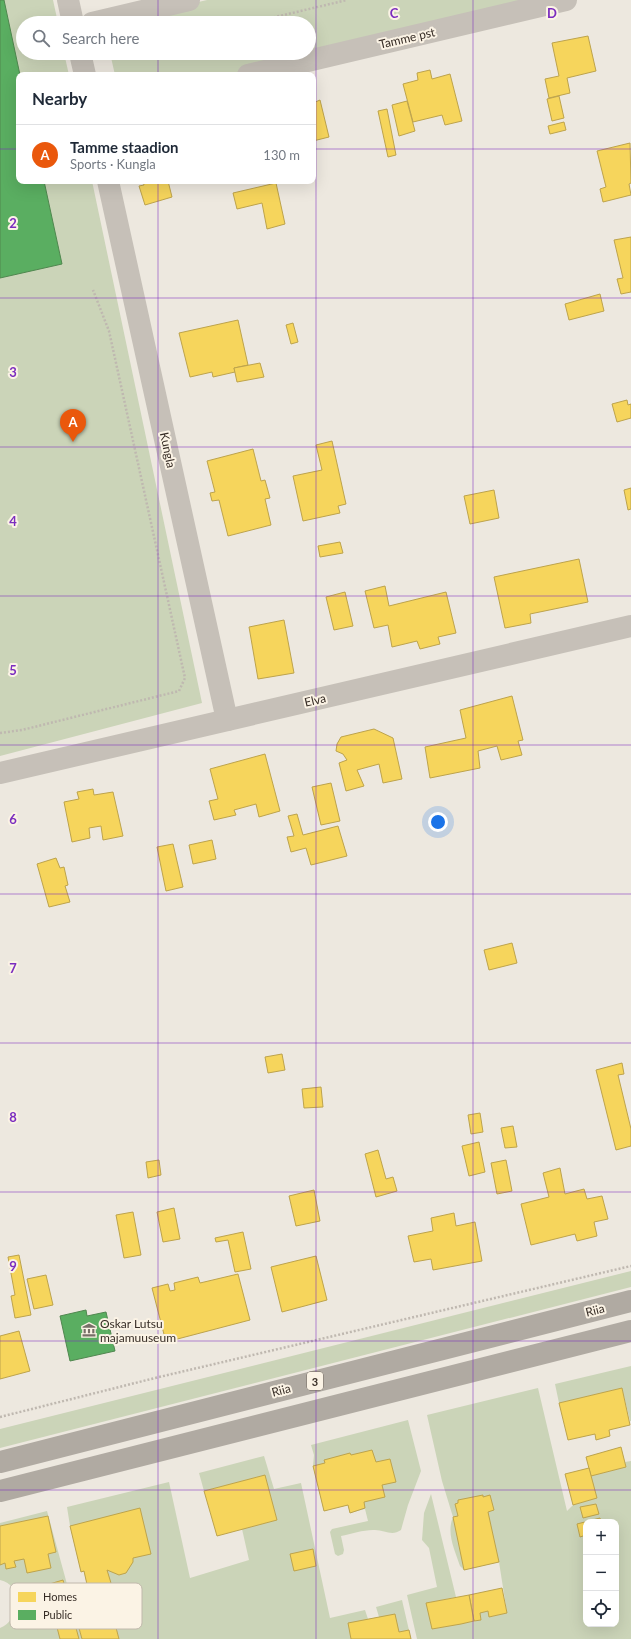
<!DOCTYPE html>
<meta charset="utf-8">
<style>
:root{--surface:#fff;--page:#f2f2f3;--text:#1f2937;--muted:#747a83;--line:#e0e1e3;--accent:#ea580c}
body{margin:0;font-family:Lato,sans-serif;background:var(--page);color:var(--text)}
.controls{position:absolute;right:12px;bottom:12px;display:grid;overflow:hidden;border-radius:8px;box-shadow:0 4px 16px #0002}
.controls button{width:36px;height:36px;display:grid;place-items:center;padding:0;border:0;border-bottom:1px solid var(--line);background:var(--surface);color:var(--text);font:20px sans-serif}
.you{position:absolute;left:438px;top:822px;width:14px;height:14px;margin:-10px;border:3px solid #fff;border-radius:50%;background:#1a73e8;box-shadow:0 0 0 6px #1a73e833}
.badge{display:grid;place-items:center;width:26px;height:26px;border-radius:50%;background:var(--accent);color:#fff;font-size:13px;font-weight:700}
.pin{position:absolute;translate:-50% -33px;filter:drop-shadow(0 1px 2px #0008)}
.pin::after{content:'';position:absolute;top:21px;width:14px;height:12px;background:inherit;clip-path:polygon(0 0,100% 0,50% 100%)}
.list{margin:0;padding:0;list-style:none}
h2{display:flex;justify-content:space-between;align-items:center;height:52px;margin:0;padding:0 16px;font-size:17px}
h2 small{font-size:13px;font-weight:400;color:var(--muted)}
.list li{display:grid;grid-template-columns:26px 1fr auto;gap:12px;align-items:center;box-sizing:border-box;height:60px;padding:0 16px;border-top:1px solid var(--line)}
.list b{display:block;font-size:15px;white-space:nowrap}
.list p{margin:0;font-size:13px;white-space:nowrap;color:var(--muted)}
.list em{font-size:13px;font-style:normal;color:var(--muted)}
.icon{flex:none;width:22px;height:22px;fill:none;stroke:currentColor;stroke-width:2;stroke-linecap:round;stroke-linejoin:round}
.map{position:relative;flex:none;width:631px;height:1639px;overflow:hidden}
.search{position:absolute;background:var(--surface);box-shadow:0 4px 16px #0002;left:16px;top:16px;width:300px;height:44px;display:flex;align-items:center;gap:10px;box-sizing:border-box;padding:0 14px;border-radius:22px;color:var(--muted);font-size:15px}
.panel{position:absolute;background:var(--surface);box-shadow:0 4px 16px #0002;left:16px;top:72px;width:300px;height:112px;border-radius:8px}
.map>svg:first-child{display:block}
.green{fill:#cbd4b8;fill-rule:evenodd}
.homes{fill:#f6d55c;stroke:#bda34c}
.public{fill:#5aae61;stroke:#50874f}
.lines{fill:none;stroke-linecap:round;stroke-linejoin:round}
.path{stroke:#bfb8b0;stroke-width:2.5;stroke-dasharray:2 2;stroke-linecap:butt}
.minor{stroke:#c6c0b8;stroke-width:22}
.trunk{stroke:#b0aaa2;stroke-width:22}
.grid{fill:none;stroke:#7b2cbf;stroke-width:1;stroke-opacity:0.55}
.labels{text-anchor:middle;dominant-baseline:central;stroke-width:4;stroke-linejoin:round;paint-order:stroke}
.shield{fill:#fbf3e5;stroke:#72685f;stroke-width:1}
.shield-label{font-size:11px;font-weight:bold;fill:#372d26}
.street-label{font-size:12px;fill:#372d26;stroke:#fbf3e5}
.poi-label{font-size:12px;fill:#372d26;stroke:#fbf3e5;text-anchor:start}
.key{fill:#fbf3e5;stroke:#c0b8ac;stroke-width:1}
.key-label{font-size:11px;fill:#372d26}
.grid-label{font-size:13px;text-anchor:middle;font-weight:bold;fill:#7b2cbf;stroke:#fbf3e5;stroke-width:4;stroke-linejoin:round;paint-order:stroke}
</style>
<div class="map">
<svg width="631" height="1639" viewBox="0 0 631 1639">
<rect width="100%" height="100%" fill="#ede8df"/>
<g class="green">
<polygon points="0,0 53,0 58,23 23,23 23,53 64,53 69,75 19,75 19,181 92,181 202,703 0,756"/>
<polygon points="207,0 547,0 227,75 115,75 110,53 309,53 309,23 109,23"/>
<polygon points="631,1271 631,1287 0,1448 0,1429"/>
<polygon points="631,1366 631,1421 630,1421 622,1388 559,1403 555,1384"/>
<path d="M538 1388 567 1511 573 1505 597 1498 591 1476 626 1467 625 1462 631 1461V1639H417L407 1595 437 1587 429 1548 422 1540 424 1513 431 1494 456 1597 427 1603 432 1629 481 1620 480 1613 488 1611 490 1617 507 1613 499 1562 464 1570 460 1566C455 1551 446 1533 453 1517L442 1481 427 1415ZM586 1522H616V1624H586Z"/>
<path d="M408 1420 421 1471 408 1505 401 1530C391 1537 384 1529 373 1530 363 1530 351 1534 341 1536L344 1550 343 1554 338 1556 335 1554 330 1532 332 1529 368 1521 365 1509 350 1513 348 1505 324 1511 313 1466 314 1455 311 1445Z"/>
<polygon points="264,1456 274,1489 301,1483 330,1618 365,1610 368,1619 379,1617 376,1607 402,1600 411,1639 119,1639 104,1585 88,1589 84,1572 81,1572 70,1526 67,1507 169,1482 190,1578 249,1560 242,1529 277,1520 265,1475 204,1491 199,1473"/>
<path d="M47 1511 82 1639H0V1628C19 1621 25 1585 0 1580V1523Z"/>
</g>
<g class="homes">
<polygon points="588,36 596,71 567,78 570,93 549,98 545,79 559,76 552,43"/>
<polygon points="430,70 432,79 450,74 462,121 445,125 442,115 413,122 403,84 418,80 417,73"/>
<polygon points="559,96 564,118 552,121 547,99"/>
<polygon points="320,100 329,137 313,141 313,103"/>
<polygon points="407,101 415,131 399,136 392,105"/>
<polygon points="387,109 396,155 388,157 378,111"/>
<polygon points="564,122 566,130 550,134 548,126"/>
<polygon points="630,143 631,183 629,184 631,195 603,202 600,189 606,187 597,151"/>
<polygon points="143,181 168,181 172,197 145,205 139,186 144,185"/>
<polygon points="276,183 285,224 267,229 262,203 237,209 233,193"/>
<polygon points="631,237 631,292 621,294 617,279 623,278 614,240"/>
<polygon points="600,294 604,311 569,320 565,304"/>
<polygon points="238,320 248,365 234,368 235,372 213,377 212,372 190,377 179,333"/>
<polygon points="293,323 298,342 291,344 286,325"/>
<polygon points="260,363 264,377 237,382 234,368"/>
<polygon points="627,400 628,405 631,404 631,418 617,422 612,404"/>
<polygon points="332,441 346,504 338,506 340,513 303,521 293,476 322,470 316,445"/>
<polygon points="253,449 261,481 265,480 270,498 265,499 271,525 228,536 219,500 212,501 210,493 215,492 207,461"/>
<polygon points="631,488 631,509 628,510 624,490"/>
<polygon points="494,490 499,518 470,524 464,496"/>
<polygon points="340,542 343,553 320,557 318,546"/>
<polygon points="579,559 588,602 530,614 531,623 505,628 494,577"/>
<polygon points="385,586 389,606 446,592 456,633 438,637 440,644 420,649 417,641 392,647 388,625 374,628 365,591"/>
<polygon points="345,592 353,626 334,630 326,597"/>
<polygon points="284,620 294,673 258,679 249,627"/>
<polygon points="512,696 523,740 518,741 522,755 501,760 497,746 478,751 480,768 430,778 425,747 466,738 460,710"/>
<polygon points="374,729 393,738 402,779 383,783 379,764 357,770 364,786 346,791 339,763 347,760 343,754 336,751 337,744 341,737"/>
<polygon points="265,754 280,811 259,817 256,804 234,810 236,815 214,820 209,801 218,799 210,769"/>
<polygon points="331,783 340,821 321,825 312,787"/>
<polygon points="93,789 94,795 113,792 123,836 103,840 101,826 89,828 90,838 72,842 64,802 79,799 77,792"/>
<polygon points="297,814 303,835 338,826 347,856 311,865 306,848 291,852 287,837 294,836 288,816"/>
<polygon points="212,840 216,859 193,864 189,845"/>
<polygon points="173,844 183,887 166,891 157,847"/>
<polygon points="56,858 60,868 64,867 68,885 65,886 70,902 49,907 37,864"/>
<polygon points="512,943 517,963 489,970 484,950"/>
<polygon points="282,1054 285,1070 268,1073 265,1057"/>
<polygon points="622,1063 624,1074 618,1075 631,1129 631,1146 616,1150 596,1070"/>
<polygon points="321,1087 323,1107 304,1108 302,1089"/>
<polygon points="480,1113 483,1132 471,1134 468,1115"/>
<polygon points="513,1126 517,1147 505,1148 501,1128"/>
<polygon points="479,1142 485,1172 469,1176 462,1146"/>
<polygon points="378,1150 386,1179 393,1177 397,1191 376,1197 365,1154"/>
<polygon points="159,1160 161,1175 148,1178 146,1162"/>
<polygon points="506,1160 512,1191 497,1194 491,1163"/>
<polygon points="560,1168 565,1194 584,1189 587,1199 602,1196 608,1219 594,1222 597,1236 577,1241 575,1234 531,1245 521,1204 549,1197 543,1173"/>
<polygon points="314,1190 320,1221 296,1226 289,1196"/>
<polygon points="174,1208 180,1239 163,1242 157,1212"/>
<polygon points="133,1212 141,1255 124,1258 116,1215"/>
<polygon points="454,1213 456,1226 475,1222 482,1261 433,1270 431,1259 414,1262 408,1236 433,1231 431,1218"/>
<polygon points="243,1232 251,1269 235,1272 228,1240 216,1242 215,1238"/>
<polygon points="19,1255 31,1315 15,1318 11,1296 15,1295 8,1257"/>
<polygon points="316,1256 327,1300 282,1312 271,1267"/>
<polygon points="238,1274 250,1320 166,1342 152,1288 168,1284 170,1291 175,1290 174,1283 198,1277 200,1283"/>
<polygon points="46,1275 53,1305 34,1309 27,1279"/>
<polygon points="19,1331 30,1371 0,1379 0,1336"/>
<polygon points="622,1388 630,1425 609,1430 610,1436 596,1440 595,1434 568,1440 559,1403"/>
<polygon points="621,1447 626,1467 591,1476 586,1457"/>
<polygon points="372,1450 376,1462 390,1459 396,1482 382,1485 385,1497 364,1502 365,1508 350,1513 348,1505 324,1511 313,1466 325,1463 324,1460 350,1453 351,1455"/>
<polygon points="589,1468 597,1498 573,1505 565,1474"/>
<polygon points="265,1475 277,1520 217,1536 204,1491"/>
<polygon points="483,1495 483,1497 490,1495 494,1510 488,1512 499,1562 464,1570 453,1517 458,1516 455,1504 458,1503 458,1500"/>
<polygon points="596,1504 599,1514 583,1518 580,1507"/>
<polygon points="140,1508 151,1554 133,1558 133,1562 126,1573 119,1575 107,1570 111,1583 88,1589 84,1571 81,1572 70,1526"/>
<polygon points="48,1516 56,1552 48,1554 51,1568 27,1573 24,1559 14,1561 16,1567 6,1569 5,1563 0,1565 0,1526"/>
<polygon points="600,1518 601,1522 586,1522 586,1535 580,1537 577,1524"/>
<polygon points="313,1549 316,1566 294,1571 290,1554"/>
<polygon points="63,1580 79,1639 60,1639 46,1585"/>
<polygon points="502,1588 507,1613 489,1617 488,1611 480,1613 481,1620 474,1621 469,1595"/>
<polygon points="469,1595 474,1621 461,1624 432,1629 426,1603"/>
<polygon points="109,1601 119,1639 82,1639 74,1610"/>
<polygon points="395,1614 399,1632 409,1630 411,1639 351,1639 348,1623"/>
</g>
<g class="public">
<polygon points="0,0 4,0 20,75 19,75 19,181 44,181 62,264 0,278"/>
<polygon points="86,1310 87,1316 106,1312 115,1351 70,1361 60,1316"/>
</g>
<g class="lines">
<g class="path">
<polyline points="250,23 347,0"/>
<polyline points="107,57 124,53"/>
<polyline points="0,733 22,730 179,691 185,678 109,331 93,290"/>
<polyline points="0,1417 155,1378 631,1266"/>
</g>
<g class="minor">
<polyline points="68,0 73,23"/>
<polyline points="92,23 189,0"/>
<polyline points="80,53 85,75"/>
<polyline points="248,75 566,0"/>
<polyline points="108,181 227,720"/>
<polyline points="0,773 631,626"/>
</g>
<g class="trunk">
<polyline points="0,1462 631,1301"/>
<polyline points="0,1491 631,1331"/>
</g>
</g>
<path class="grid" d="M158 0V23M316 0V1639M473 0V1639M158 53V75M0 149H19M313 149H631M158 181V1639M0 298H631M0 447H631M0 596H631M0 745H631M0 894H631M0 1043H631M0 1192H631M0 1341H631M0 1490H631"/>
<defs>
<g id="museum-bare" transform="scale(1.08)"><path d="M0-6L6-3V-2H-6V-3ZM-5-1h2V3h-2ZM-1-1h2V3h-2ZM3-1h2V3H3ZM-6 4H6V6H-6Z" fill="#776e67" stroke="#fbf3e5" stroke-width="2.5" paint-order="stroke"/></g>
</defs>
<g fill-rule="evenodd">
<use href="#museum-bare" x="89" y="1330"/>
</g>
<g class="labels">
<rect class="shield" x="307" y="1372" width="16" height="18" rx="3"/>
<g class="shield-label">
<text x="315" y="1381">3</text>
</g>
<g class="street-label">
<text transform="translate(407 38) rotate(-13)">Tamme pst</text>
<text transform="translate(168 450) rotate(78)">Kungla</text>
<text transform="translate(315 700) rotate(-13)">Elva</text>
<text transform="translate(595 1310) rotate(-14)">Riia</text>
<text transform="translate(281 1390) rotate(-15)">Riia</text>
</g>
<g class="poi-label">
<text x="100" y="1323">Oskar Lutsu<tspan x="100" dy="14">majamuuseum</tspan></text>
</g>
</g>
<rect x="10" y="1583" width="132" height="46" rx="6" class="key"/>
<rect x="18" y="1592" width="18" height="10" fill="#f6d55c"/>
<rect x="18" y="1610" width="18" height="10" fill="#5aae61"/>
<g class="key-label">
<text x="43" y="1601">Homes</text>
<text x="43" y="1619">Public</text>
</g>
<g class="grid-label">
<text x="394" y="18">C</text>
<text x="552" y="18">D</text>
<text x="13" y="228">2</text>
<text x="13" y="377">3</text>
<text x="13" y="526">4</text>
<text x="13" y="675">5</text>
<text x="13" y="824">6</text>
<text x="13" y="973">7</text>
<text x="13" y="1122">8</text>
<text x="13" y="1271">9</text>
</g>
</svg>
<div class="controls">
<button>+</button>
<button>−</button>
<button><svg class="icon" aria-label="locate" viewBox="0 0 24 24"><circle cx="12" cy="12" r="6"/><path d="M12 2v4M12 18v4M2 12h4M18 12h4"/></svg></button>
</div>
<div class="you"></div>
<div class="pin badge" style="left:73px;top:442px">A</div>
<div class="search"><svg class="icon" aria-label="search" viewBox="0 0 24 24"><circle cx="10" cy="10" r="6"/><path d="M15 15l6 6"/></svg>Search here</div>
<section class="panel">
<h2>Nearby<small></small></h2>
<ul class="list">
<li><span class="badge">A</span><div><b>Tamme staadion</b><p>Sports · Kungla</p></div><em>130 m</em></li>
</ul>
</section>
</div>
